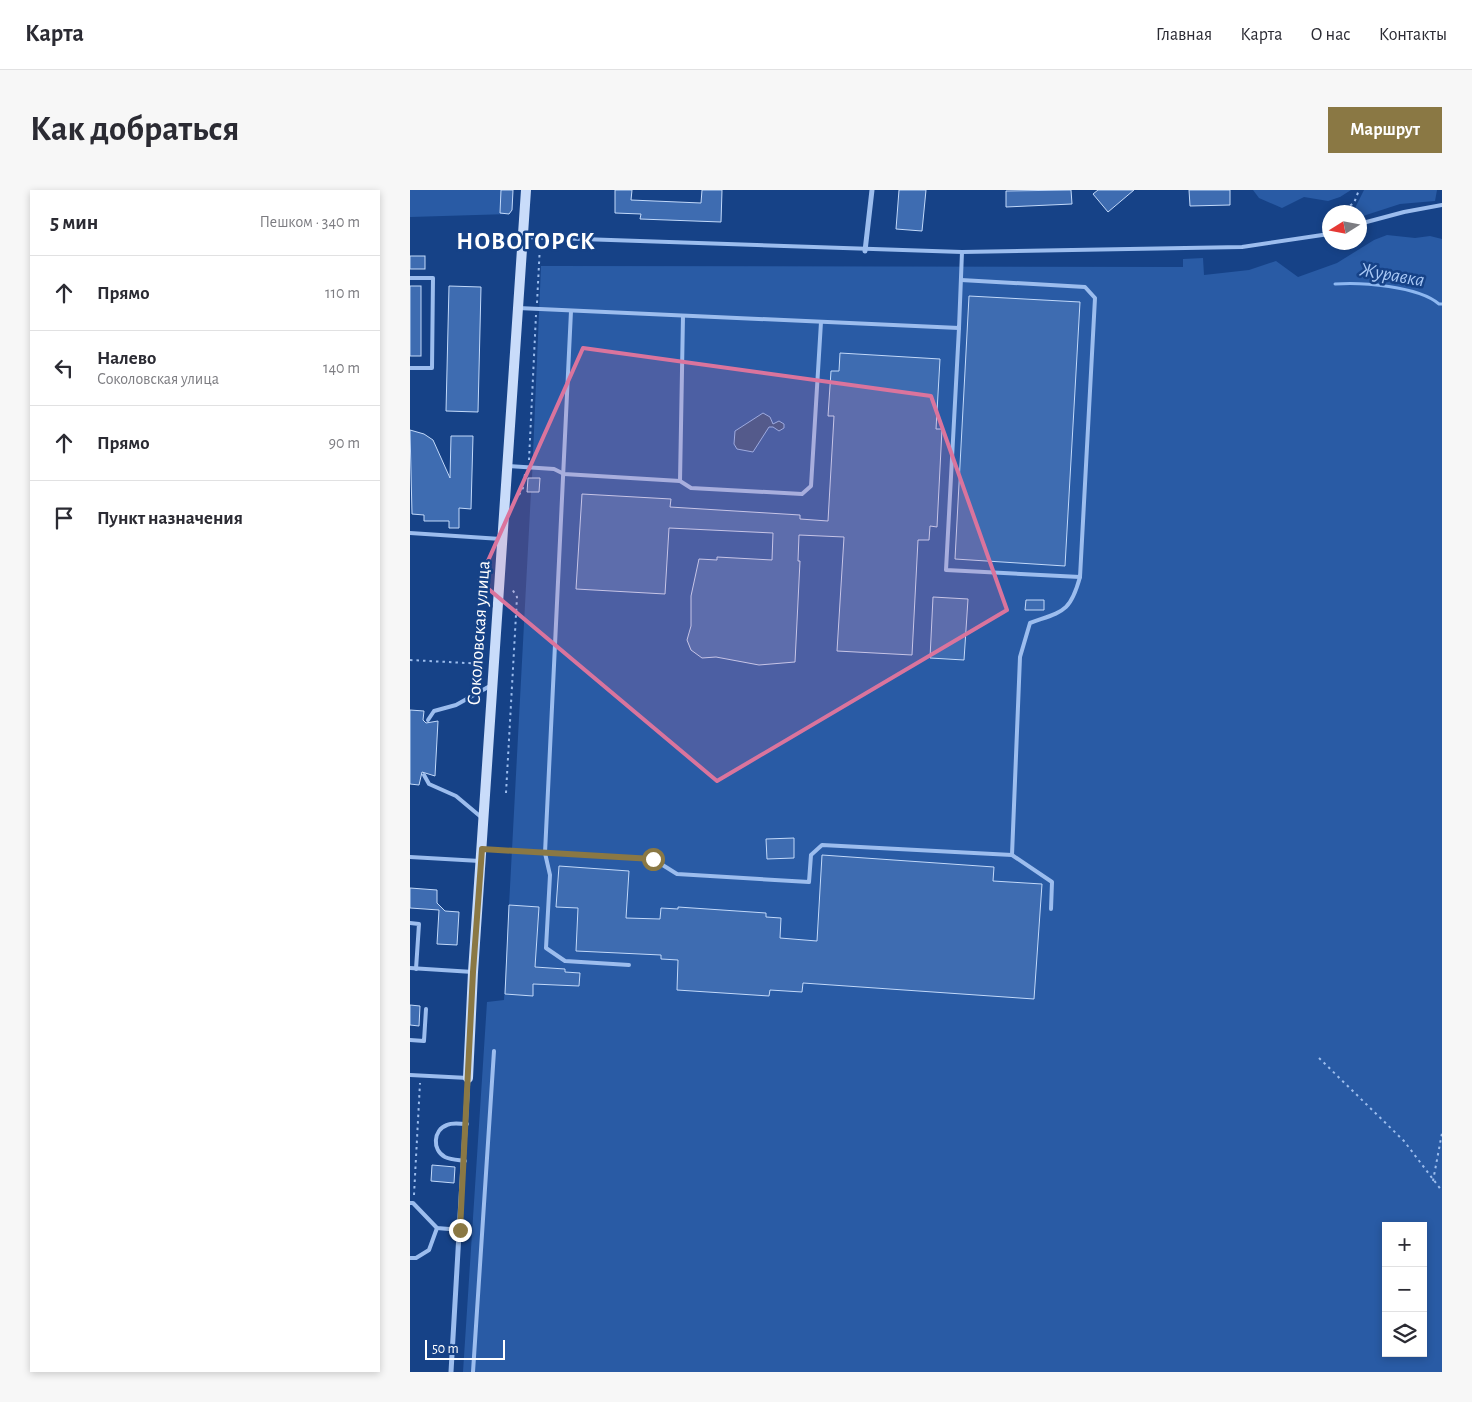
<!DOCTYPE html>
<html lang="ru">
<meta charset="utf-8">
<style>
:root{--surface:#fff;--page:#f7f7f7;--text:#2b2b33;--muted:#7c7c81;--line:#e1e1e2;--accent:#8a7844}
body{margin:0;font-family:"Alegreya Sans",sans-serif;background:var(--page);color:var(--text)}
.controls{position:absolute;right:15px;bottom:15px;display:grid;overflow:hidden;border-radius:0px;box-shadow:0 2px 8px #0003}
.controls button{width:45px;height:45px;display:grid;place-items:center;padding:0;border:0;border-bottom:1px solid var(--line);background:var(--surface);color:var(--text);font:25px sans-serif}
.compass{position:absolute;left:912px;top:15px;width:45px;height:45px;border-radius:50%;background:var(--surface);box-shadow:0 2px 8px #0003;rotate:259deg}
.scale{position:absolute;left:15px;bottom:12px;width:80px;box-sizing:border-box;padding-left:5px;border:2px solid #fff;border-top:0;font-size:14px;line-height:18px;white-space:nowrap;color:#fff;-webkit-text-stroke:4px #164287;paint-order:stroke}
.stop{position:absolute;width:15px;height:15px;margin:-11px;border:4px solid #8a7844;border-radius:50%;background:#fff}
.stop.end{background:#8a7844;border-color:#fff;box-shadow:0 1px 5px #0008}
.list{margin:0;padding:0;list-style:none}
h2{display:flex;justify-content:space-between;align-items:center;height:65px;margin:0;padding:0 20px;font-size:21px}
h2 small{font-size:16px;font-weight:400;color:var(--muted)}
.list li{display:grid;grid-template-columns:32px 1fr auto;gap:15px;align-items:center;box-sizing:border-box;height:75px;padding:0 20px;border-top:1px solid var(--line)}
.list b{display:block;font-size:19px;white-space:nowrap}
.list p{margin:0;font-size:16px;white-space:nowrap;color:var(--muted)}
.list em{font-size:16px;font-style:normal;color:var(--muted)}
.icon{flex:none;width:28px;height:28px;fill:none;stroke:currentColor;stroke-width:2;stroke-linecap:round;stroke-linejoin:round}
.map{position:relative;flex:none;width:1032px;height:1182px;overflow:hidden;border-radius:0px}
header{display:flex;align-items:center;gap:30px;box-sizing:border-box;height:70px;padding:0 25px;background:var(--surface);border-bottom:1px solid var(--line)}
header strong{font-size:24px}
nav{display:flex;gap:28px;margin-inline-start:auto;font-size:18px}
.intro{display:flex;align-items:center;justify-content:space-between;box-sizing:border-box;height:120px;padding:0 30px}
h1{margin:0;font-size:35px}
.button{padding:12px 22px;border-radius:0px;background:var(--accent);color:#fff;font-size:18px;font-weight:700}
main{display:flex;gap:30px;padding:0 30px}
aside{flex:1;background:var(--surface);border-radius:0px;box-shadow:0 2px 8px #0003}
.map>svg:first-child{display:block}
.green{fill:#295ba5;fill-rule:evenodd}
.water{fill:#335487;stroke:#8eb8f1}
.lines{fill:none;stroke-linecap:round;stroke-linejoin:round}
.stream{stroke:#8eb8f1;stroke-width:3}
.building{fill:#3e6cb1;stroke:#c2d9fa}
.path{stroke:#9cbdee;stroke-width:2;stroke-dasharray:2.5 4;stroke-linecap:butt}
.lane{stroke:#9cbdee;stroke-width:4}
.street{stroke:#9cbdee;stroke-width:5}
.secondary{stroke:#c9dcfa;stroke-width:10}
.route{stroke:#8a7844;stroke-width:6}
.marked{fill:#da749d;fill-opacity:0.2;stroke:#da749d;stroke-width:4;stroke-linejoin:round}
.labels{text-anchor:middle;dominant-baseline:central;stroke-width:5;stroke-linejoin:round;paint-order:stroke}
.street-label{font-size:19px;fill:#fff;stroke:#164287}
.water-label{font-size:20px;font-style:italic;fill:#a8c8f5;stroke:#164287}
.district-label{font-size:24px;font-weight:bold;letter-spacing:1px;fill:#fff;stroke:#164287}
</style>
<header>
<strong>Карта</strong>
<nav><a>Главная</a><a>Карта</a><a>О нас</a><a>Контакты</a></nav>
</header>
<div class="intro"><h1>Как добраться</h1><a class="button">Маршрут</a></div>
<main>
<aside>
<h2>5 мин<small>Пешком · 340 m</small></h2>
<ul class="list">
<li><svg class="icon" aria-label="ahead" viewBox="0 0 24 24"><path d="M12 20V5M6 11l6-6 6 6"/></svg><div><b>Прямо</b></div><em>110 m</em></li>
<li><svg class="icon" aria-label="left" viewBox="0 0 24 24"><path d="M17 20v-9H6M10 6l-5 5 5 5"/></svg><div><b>Налево</b><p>Соколовская улица</p></div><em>140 m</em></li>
<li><svg class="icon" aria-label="ahead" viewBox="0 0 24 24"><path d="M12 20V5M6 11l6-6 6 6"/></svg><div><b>Прямо</b></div><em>90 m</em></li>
<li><svg class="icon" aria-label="arrive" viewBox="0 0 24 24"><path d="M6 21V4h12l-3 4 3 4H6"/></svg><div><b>Пункт назначения</b></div></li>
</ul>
</aside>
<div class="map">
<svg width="1032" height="1182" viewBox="0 0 1032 1182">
<rect width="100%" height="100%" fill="#164287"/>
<g class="green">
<polygon points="0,0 103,0 102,20 99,24 0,27"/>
<polygon points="843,0 941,0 930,7 918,11 894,7 872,18 849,8"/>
<polygon points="954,0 1027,0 1025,11 990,14 950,27 949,22 939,22 945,18"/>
<path d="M977 45 1005 48 1020 46 1032 49V1182H53L77 812 94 810 121 302H117L118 288H122L131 76 773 77V69L793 68 794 85 839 80 866 71 888 87 927 73 964 50ZM976 1036H1013V1163H976Z"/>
</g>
<polygon class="water" points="353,223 360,227 363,234 369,231 374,234 374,238 369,241 363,237 359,237 343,262 327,259 324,254 325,241"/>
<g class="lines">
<path class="stream" d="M925 94C951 92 1008 96 1029 114H1032"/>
</g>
<g class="building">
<polygon points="91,0 103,0 102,20 99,24 90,23"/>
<polygon points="205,0 222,0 221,10 291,13 292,0 312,0 311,32 230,29 231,24 205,23"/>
<polygon points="489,0 516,0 512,41 486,39"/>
<polygon points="661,0 662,14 596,17 596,1"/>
<polygon points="688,0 724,0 698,22 683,4"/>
<polygon points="779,0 820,0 820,15 780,16"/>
<rect x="0" y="66" width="15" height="13"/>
<rect x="0" y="96" width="11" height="70"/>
<polygon points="39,96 71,97 68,222 36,221"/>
<polygon points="559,106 670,112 655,376 545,369"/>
<polygon points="430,163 530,169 526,239 532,239 527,337 520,336 519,350 508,350 502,465 427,461 434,347 389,345 388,371 390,371 385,472 349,475 306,467 292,468 281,460 277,450 281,436 281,406 289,369 307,370 307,367 362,370 363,343 259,338 255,404 166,399 172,304 261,309 260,317 390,325 390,329 418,331 424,226 418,226 421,181 429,181"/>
<polygon points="0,240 14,244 23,250 40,288 41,246 63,246 61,319 49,318 49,338 39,338 39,331 14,331 14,325 2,324"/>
<polygon points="118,288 130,288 129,302 117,302"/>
<polygon points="523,407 558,409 554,470 520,468"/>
<polygon points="616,410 634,410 634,420 615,420"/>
<polygon points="0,520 14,521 13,530 16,533 28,531 25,586 12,582 9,595 0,594"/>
<polygon points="384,648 384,668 357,669 356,649"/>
<polygon points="412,665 584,677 583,691 632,694 624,809 393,793 392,802 360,800 359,806 267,800 268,770 251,769 251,765 166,761 168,718 146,717 149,676 219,681 216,728 250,729 251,718 268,719 268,717 356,723 356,727 371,728 370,748 407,751"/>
<polygon points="0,698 27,700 27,713 35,721 49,722 47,755 27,754 29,720 0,718"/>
<polygon points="99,715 129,717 125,777 155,779 155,782 170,783 169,796 123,794 123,806 95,804"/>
<polygon points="0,815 10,816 9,836 0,835"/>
<polygon points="22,975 45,977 44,993 21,991"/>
</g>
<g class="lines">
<g class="path">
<polyline points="929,22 944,13 949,0"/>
<polyline points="914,38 914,34 919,29"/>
<polyline points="127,113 130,55"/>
<polyline points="119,270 126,125"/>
<polyline points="109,305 113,298 115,284"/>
<polyline points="0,470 75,474"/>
<polyline points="96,603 107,407 102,399"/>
<polyline points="909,868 994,951 1032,1001"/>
<polyline points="1023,991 1032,943"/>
<polyline points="4,1005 10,893"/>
</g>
<g class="lane">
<polyline points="949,34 994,22 1032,15"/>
<polyline points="113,47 552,62 832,57 919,44"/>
<polyline points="0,88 23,88 22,178 0,178"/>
<polyline points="108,118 549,138 552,62"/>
<polyline points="161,121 135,663 140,685 136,758 155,771 219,775"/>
<polyline points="549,138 536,380 670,387 685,108 675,97 551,90"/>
<polyline points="98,276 144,279 154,284 270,291 281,298 392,304 401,296 411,132"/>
<polyline points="270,291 273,126"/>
<polyline points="0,343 91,349"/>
<polyline points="18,530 24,521 46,515 80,496"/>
<polyline points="14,585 19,594 46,606 71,627"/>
<polyline points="72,659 243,669 267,684 399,692 401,665 412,655 602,665 642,692 641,719"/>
<path d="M602 665 610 467 620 433C653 421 660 423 670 387"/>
<polyline points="0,667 70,671"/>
<polyline points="0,733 9,734 6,779"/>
<polyline points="0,778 63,782"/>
<polyline points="0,850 14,851 16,819"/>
<polyline points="0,885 58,888"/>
<path d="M55 971C49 970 41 970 35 967 22 960 23 940 37 935 43 932 50 934 57 934"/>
<polyline points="0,1013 3,1013 27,1038 51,1040"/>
<polyline points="0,1068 6,1068 19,1060 27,1038"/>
<polyline points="63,1182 84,861"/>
</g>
<g class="street">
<polyline points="455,61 462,0"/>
<polyline points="41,1182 58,888"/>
</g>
<polyline class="secondary" points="58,888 63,782 116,0"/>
</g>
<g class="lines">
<polyline class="route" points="50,1040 63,782 72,659 243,669"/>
</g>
<path class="marked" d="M173 158 521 206 597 420 307 591 69 391Z"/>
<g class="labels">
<g class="street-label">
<text transform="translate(69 443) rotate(-86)">Соколовская улица</text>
</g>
<g class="water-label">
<text transform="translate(982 85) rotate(10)">Журавка</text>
</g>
<g class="district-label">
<text x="116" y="52">НОВОГОРСК</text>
</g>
</g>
</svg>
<div class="controls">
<button>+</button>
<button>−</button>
<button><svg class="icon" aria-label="layers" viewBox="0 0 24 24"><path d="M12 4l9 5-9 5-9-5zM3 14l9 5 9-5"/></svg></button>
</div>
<svg class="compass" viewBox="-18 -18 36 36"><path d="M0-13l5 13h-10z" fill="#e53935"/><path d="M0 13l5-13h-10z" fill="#7c7c81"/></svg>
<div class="scale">50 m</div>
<div class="stop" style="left:243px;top:669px"></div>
<div class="stop end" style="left:50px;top:1040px"></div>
</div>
</main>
